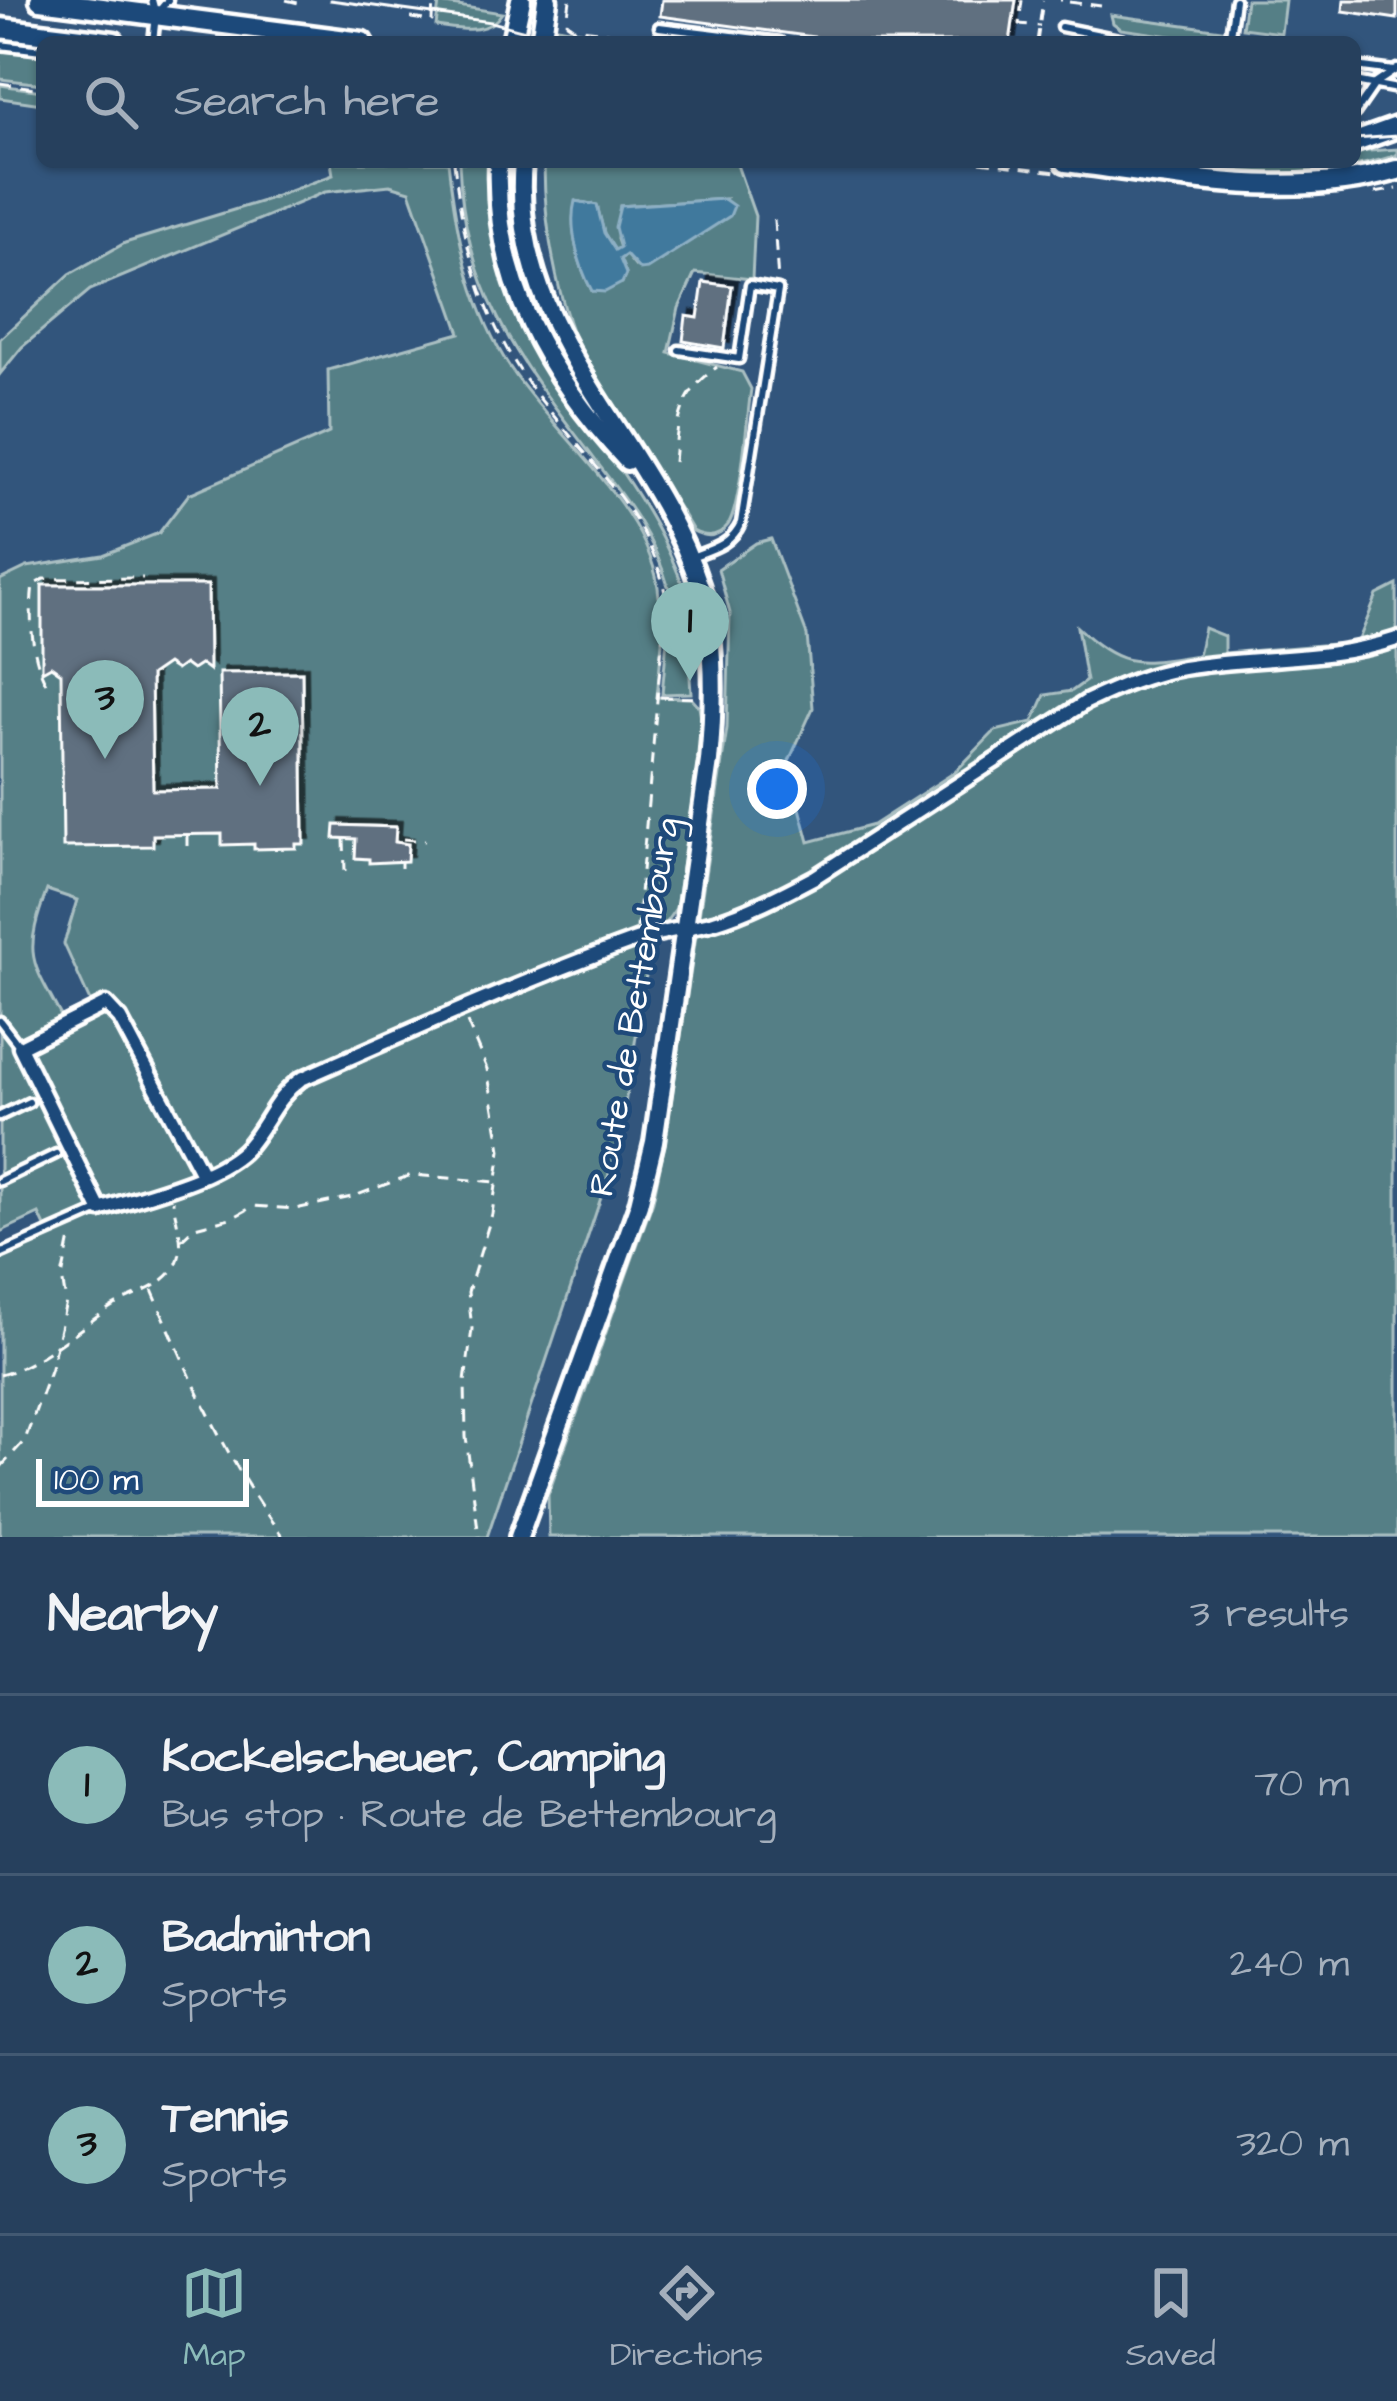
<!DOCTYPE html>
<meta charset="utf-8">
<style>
:root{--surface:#26405d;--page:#2e4763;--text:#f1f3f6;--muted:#a4afbc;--line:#425972;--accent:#8bbbb9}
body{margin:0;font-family:"Architects Daughter",sans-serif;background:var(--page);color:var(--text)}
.scale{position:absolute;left:36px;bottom:30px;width:213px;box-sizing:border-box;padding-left:12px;border:6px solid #fff;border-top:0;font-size:33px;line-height:42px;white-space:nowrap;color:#fff;-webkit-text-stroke:9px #1f4a7a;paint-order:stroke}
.you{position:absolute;left:777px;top:789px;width:42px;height:42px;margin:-30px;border:9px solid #fff;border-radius:50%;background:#1a73e8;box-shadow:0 0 0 18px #1a73e833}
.badge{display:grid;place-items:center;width:78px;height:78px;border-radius:50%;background:var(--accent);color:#111;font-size:39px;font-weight:700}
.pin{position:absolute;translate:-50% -99px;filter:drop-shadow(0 3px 6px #0008)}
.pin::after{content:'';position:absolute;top:63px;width:42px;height:36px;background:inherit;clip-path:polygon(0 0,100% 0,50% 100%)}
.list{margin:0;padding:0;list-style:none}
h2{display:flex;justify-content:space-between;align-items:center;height:156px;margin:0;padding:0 48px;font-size:51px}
h2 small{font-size:39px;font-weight:400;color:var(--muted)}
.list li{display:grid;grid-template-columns:78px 1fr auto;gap:36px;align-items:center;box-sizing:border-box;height:180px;padding:0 48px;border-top:3px solid var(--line)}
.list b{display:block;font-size:45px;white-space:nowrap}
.list p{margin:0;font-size:39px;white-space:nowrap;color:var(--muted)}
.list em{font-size:39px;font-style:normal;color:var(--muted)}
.icon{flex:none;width:66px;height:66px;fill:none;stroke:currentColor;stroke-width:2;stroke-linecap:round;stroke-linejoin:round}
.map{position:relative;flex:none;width:1397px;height:1537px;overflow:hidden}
.search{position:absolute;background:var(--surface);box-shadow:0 3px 9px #0004;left:36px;right:36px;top:36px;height:132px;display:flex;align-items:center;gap:30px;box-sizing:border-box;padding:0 42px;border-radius:18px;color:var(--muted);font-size:45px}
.sheet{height:696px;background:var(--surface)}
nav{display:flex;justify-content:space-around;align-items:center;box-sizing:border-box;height:168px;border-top:3px solid var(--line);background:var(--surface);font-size:33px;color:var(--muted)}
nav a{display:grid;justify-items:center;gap:6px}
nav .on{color:var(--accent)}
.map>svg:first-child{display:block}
.green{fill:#557f86;stroke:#aabfc2;stroke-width:3;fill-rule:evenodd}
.water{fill:#41799d;stroke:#8dafc4;stroke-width:3}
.building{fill:#607080;stroke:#fff;stroke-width:3;filter:url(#shadow)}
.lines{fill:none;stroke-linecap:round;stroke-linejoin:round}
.lane-casing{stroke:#fff;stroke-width:15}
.street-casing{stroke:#fff;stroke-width:21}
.secondary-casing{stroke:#fff;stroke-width:26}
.primary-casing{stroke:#fff;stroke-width:27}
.path{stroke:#fff;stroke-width:3;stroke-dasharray:12 9;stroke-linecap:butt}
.lane{stroke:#1f4a7a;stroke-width:6}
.street{stroke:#1f4a7a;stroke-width:12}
.secondary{stroke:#1f4a7a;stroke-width:16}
.primary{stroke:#1f4a7a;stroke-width:18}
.tram{stroke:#fff;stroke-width:3}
.labels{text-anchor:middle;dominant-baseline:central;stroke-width:9;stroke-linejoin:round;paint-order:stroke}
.street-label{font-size:36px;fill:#fff;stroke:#1f4a7a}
</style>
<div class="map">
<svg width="1397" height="1537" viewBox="0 0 1397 1537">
<defs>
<filter id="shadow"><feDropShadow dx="5.5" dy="-5.5" stdDeviation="0" flood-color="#0009"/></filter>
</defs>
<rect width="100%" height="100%" fill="#32557c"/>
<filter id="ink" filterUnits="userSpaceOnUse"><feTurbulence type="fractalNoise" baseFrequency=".00833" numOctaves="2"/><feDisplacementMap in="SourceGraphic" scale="24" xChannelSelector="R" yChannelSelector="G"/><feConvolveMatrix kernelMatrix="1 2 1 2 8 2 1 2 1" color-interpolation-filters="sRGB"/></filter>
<g filter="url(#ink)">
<g class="green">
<polygon points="1246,0 1285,0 1281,33 1242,28"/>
<path d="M439 3 502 13C487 36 461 29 436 26Z"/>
<polygon points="1111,15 1221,30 1217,38 1207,41 1121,29 1113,23"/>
<polygon points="552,26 643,42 554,42"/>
<polygon points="0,47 42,53 42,84 0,79"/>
<polygon points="0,85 42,91 42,104 0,98"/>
<path d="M1397 149V155C1305 185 1212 172 1119 162H1355V152Z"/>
<path d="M331 162H448C456 230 468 298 504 358 548 431 654 508 659 597L666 598 657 697 691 698 699 707 703 729 676 908 666 922 637 948 646 975 618 1147 487 1537H0V1254L47 1231 39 1214 0 1232V580L27 567 103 555 159 533 189 494 329 433 328 370 460 333 410 191 390 185 325 192 90 290 22 347 0 374V339L70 274 125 243 263 201 333 175ZM47 890 77 900 64 944 94 1010 65 1024C33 961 21 960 47 890Z"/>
<path d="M459 162H491C488 218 498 272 521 323 534 350 554 375 571 400 614 460 659 518 684 589L672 590 668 586C653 533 622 495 589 452 515 356 464 288 459 162Z"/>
<path d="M544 162H736L755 216 752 279 695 273 679 308 669 353 742 372 751 389C747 416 741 507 728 525 718 538 706 538 693 531 664 480 626 435 597 385 560 322 544 233 544 162ZM724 199 635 266 626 255 620 259 626 274 622 283 592 291C579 267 568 227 576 201L597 205 604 233 615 251 620 248 617 239 620 206Z"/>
<path d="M771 539 807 635 813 708 788 763 809 842 873 825 955 772 995 731 1033 722 1045 695 1072 691 1086 681 1077 627C1124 671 1139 663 1198 655L1204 628 1224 636V653L1358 642 1377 595 1397 585V1537H549L548 1495 653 1201 665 1143 727 728 730 613 718 569 756 543Z"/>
<polygon points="680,604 686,613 691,693 662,694 670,606"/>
</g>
<path class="water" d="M724 199 734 206 730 216 647 269 640 270 626 255 620 259 626 274 622 283 605 292 592 291C579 267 568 227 575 201L597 205 604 233 615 250 620 247 615 227 620 206Z"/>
<g class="building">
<polygon points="662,0 1016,0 1010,42 851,42 660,16"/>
<polygon points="1344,0 1397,0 1397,19 1343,11"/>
<polygon points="703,282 732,286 724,348 683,341 686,316 698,318"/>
<polygon points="42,585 208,585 209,670 201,664 192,670 184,664 176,670 167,664 151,675 153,790 221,789 219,673 302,672 304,844 296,844 296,848 254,849 254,844 222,845 222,834 153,835 153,846 63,847 61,673 51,666 42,671"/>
<polygon points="335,825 396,827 395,842 408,844 407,861 369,863 369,859 355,858 356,839 334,838"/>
</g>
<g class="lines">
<g class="lane-casing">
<g id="lane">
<polyline points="152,0 156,15 153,42"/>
<polyline points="158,12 168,0"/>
<polyline points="659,27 780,42"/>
<polyline points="1061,27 1134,42"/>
<polyline points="1229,42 1235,0"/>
<polyline points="0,45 42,50"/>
<polyline points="1355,66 1394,71"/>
<polyline points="1355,81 1397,89"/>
<polyline points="1355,113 1375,84 1397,69"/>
<path d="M679 350 739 359 750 285 778 290 741 523C731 545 712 549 691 557"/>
<polyline points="0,1021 20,1047"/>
<polyline points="0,1116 29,1102"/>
<polyline points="0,1181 56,1154"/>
<polyline points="0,1254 100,1210"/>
</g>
</g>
<g class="street-casing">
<path id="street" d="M202 1174 120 1019 106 1004 20 1047 100 1210C141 1196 220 1179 248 1146 269 1121 274 1099 301 1079 411 1031 520 982 633 941 660 931 687 929 714 922 748 912 783 894 815 877L1086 702C1118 687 1148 674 1183 668 1254 656 1328 662 1397 639"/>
</g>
<g class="secondary-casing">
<g id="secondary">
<path d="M498 162C493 281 548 376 627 461"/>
<path d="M519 1537 639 1204 654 1142 709 761C714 708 716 637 700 587 652 437 507 333 523 162"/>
</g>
</g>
<g class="primary-casing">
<g id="primary">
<polyline points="40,0 362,42"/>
<polyline points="0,28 114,42"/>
<polyline points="512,42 521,0"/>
<polyline points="541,42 547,0"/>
<polyline points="1355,142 1397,127"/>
<path d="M1066 162C1175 176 1289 201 1397 170"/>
</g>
</g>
<g class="path">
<polyline points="286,0 302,4"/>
<polyline points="570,0 567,23 574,28 682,42"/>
<polyline points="1022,0 1019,24 1040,26"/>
<polyline points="1060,0 1062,0"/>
<polyline points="1069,2 1101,6"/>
<polyline points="411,18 432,21 433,0"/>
<polyline points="1037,42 1043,0"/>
<polyline points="0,83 42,89"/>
<path d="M454 162C463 241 479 310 524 377 574 450 650 507 666 598L637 928"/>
<polyline points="980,162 1056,172"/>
<polyline points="1375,193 1397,189"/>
<polyline points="774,220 778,282"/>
<path d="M674 462C678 418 679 395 717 367"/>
<path d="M46 683C31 656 29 616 33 585L44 579 143 578"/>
<polyline points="660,697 699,698"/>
<polyline points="187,834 187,852"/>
<polyline points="344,839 345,871"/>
<polyline points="403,839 425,841"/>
<polyline points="401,868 401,861"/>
<polyline points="467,1022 487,1069 501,1150 492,1214 468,1292 472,1329 465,1382 466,1437 479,1537"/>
<polyline points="181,1240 195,1227 234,1217 254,1206 295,1209 352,1197 411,1175 496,1182"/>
<path d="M152 1290C190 1377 226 1461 283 1537"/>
<path d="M0 1375C34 1367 76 1332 105 1311 127 1295 162 1290 176 1265 187 1244 175 1222 173 1200"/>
<polyline points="0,1468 25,1440 51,1368 66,1302 62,1277 71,1234"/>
</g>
<use href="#lane" class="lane"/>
<use href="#street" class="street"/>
<use href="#secondary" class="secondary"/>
<use href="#primary" class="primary"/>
<g class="tram">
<polyline points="330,0 491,22 567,42"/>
<polyline points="554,30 599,42"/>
<polyline points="1355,139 1397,136"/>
</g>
</g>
</g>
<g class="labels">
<g class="street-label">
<text transform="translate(635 1007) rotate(-80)">Route de Bettembourg</text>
</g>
</g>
</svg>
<div class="scale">100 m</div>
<div class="you"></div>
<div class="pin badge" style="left:690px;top:681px">1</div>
<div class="pin badge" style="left:260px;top:786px">2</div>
<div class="pin badge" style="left:105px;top:759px">3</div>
<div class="search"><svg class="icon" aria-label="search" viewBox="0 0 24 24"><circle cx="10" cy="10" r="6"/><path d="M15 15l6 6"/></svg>Search here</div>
</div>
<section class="sheet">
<h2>Nearby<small>3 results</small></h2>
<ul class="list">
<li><span class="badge">1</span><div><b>Kockelscheuer, Camping</b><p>Bus stop · Route de Bettembourg</p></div><em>70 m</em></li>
<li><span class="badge">2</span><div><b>Badminton</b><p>Sports</p></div><em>240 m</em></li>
<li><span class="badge">3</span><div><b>Tennis</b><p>Sports</p></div><em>320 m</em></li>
</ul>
</section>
<nav>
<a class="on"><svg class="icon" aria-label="map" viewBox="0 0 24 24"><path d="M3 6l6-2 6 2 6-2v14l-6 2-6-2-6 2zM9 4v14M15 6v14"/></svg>Map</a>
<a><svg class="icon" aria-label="directions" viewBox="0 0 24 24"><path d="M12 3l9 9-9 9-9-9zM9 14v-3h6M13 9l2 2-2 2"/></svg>Directions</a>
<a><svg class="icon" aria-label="saved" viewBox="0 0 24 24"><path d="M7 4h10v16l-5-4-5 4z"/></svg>Saved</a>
</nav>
